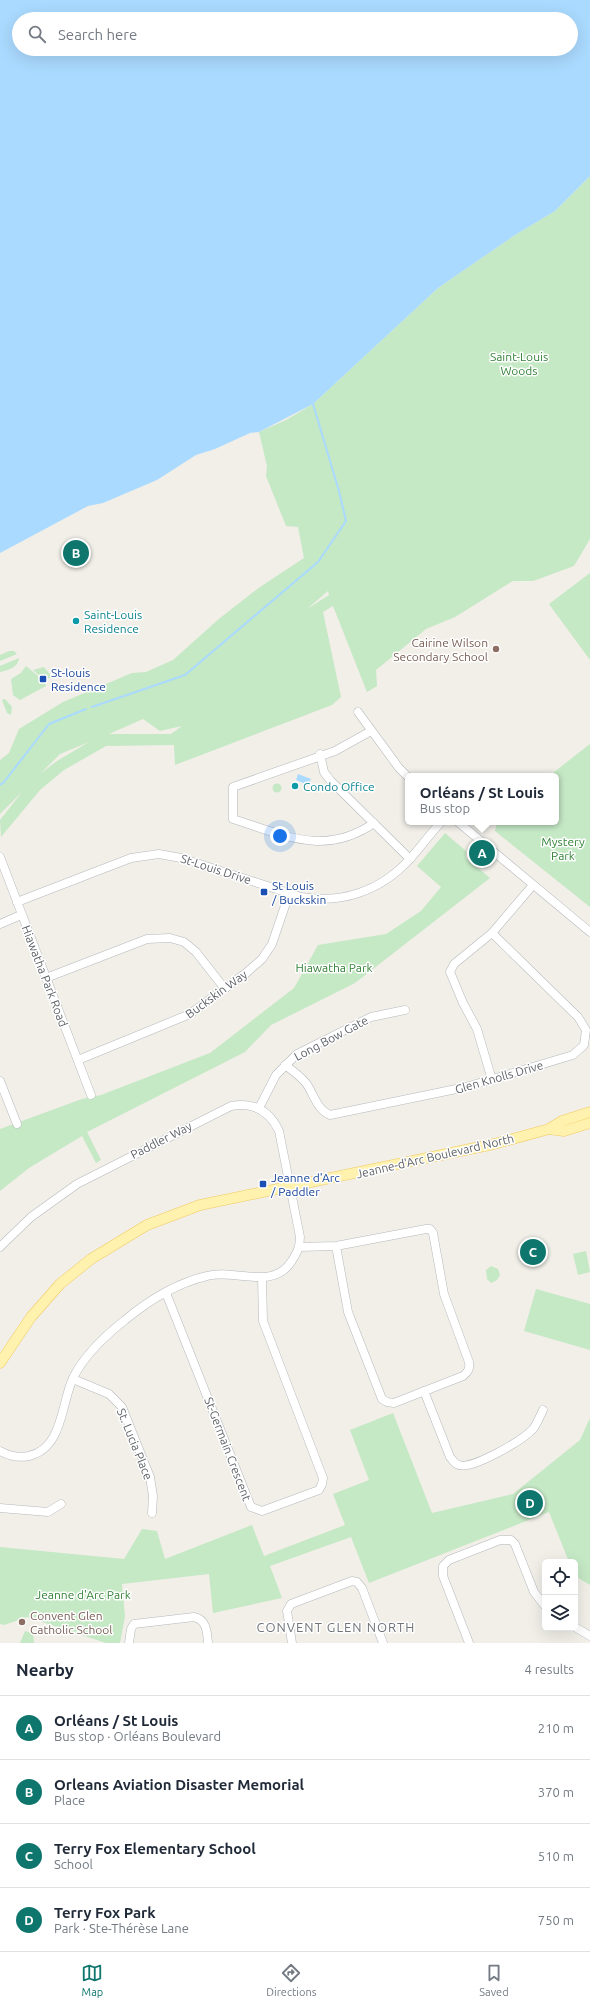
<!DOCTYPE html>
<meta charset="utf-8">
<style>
:root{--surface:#fff;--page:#f2f2f3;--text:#1f2937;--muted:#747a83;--line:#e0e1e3;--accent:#0f766e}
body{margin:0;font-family:Ubuntu,sans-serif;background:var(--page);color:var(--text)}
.controls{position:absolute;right:12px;bottom:12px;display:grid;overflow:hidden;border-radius:6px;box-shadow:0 4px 16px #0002}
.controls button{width:36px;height:36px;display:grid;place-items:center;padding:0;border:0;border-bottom:1px solid var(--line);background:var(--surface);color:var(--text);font:20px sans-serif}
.you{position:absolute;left:280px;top:836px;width:14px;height:14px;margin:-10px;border:3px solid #fff;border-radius:50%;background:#1a73e8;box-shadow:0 0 0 6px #1a73e833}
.badge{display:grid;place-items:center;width:26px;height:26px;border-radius:50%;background:var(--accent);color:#fff;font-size:13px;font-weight:700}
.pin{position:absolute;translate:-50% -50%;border:2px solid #fff;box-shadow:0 1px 4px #0006}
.popup{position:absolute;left:405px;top:773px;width:154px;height:52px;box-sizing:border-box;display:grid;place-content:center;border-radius:6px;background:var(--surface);filter:drop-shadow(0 1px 3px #0005);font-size:13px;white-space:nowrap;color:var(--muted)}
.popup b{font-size:15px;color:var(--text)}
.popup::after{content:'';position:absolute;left:50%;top:100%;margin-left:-8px;border:8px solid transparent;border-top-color:var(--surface)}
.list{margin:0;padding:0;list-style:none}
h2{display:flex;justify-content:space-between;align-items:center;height:52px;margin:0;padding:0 16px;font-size:17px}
h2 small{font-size:13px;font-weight:400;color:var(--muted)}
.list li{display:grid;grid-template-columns:26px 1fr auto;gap:12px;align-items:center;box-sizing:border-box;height:64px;padding:0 16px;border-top:1px solid var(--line)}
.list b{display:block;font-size:15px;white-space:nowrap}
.list p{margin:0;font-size:13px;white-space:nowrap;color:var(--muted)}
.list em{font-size:13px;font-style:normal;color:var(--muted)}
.icon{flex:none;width:22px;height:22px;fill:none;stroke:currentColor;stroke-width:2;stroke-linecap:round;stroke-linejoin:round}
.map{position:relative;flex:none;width:590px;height:1643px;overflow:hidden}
.search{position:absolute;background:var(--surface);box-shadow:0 4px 16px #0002;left:12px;right:12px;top:12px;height:44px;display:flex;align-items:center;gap:10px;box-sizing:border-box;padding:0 14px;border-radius:22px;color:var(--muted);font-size:15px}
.sheet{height:308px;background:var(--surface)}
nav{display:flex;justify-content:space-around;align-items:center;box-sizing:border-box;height:56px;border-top:1px solid var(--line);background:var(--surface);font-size:11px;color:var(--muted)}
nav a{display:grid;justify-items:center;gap:2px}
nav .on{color:var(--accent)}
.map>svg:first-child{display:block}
.green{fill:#c5e8c5;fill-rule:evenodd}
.water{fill:#aadaff;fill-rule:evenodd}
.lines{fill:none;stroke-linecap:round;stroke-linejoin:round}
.stream{stroke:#aadaff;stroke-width:2}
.minor-casing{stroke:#b5b8bc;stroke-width:9}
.major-casing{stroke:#f2c960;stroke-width:11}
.minor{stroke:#fff;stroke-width:8}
.major{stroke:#fff2af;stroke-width:10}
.culture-dot{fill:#0f9aa8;stroke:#fff;stroke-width:1.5}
.education-dot{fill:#8d6e63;stroke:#fff;stroke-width:1.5}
.transit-dot{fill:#1a4fb4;stroke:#fff;stroke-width:1.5}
.labels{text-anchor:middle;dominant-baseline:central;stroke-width:3;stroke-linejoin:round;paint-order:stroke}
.park-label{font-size:12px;fill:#348238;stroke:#fff}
.culture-label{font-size:12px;fill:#0d838f;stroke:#fff;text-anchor:start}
.education-label{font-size:12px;fill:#785e54;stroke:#fff;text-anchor:end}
.transit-label{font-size:12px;fill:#164399;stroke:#fff;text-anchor:start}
.street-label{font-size:12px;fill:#5f6368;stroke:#fff}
.neighbourhood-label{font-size:13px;letter-spacing:1px;fill:#70757a;stroke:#fff}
</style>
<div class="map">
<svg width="590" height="1643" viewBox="0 0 590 1643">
<rect width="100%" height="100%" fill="#f1efe8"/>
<g class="green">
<path d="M590 176V539L574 566 533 581H513L455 617 426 629 376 670 377 686 367 692 333 606 323 612 341 697 332 705 175 765 174 745 106 746 64 770 40 790 1 837 0 820 22 792 0 814V760L9 753 19 729 63 702 132 673 146 672 173 660 220 618 260 587 304 558 298 527 286 526 266 476 267 466 259 432 286 420 313 404 438 288 515 235 555 211ZM328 591 329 595 307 609ZM143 719 160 731 182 726 171 734H109ZM89 742 57 761 40 774 60 754Z"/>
<polygon points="590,573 590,660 549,604"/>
<polygon points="9,651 14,651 17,654 0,661 0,655"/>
<path d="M19 658C18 668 8 670 0 672V666Z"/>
<polygon points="26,666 45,682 46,686 20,700 13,695 11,679 21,673"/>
<polygon points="44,667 52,677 44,680 33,670"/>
<polygon points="5,699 12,707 11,715 7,713 2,700"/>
<polygon points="590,744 590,907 495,831 497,822 556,822 556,776 549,776"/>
<circle cx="277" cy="788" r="4.5"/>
<polygon points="445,833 466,851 466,858 490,878 355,983 271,1025 245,1052 87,1132 101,1160 96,1163 82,1136 29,1168 0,1191 0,1129 82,1099 101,1095 210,1053 294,988 318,945 386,934 421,911 441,887 417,866"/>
<polygon points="586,1251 590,1272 578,1275 573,1254"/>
<polygon points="491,1266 498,1269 500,1275 497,1280 491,1283 487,1279 486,1270"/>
<polygon points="536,1289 590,1304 590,1350 524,1331"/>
<polygon points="393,1413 432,1513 513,1494 580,1440 590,1418 590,1585 575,1576 575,1562 569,1562 549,1512 369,1583 351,1537 270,1566 282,1598 213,1613 209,1574 122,1584 125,1616 120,1643 106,1643 27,1617 4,1625 0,1624 0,1547 124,1559 142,1529 157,1531 165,1559 252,1525 264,1556 345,1525 333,1494 369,1480 350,1430"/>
<polygon points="25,1631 33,1633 34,1643 20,1643"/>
</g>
<g class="water">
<path d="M0 0H590V176L555 211 515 235 438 288 313 404 259 432 250 433 215 449 196 455 157 480 103 503 88 506 0 553ZM19 19H571V49H19Z"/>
<polygon points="298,774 311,779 308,785 296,780"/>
</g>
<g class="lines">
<g class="stream">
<polyline points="92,707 185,675 318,562 346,521 339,491 313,404"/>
<polyline points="0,785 4,782 49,724 86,709"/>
</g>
<g class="minor-casing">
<g id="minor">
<polyline points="358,712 399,768 408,777"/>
<path d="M371 731 335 751 233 787V819C284 835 325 857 374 823"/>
<polyline points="320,754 324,772 330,780 410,859"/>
<polyline points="458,822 590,932"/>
<polyline points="0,857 91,1095"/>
<path d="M17 902 131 858 159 854 181 858 301 897C342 904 380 891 409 860 420 848 430 834 441 822"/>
<polyline points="0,924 21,915"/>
<polyline points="46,978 147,939 170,938 184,942 196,952 225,989"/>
<polyline points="78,1060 190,1014 246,973 262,959 272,944 289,894"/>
<path d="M285 1065C292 1070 300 1076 306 1083 314 1094 316 1109 330 1115L466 1087 573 1055 584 1045 585 1038 586 1030 578 1017 492 933"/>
<polyline points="492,1080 477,1029 463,1003 450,972 454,964 492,933 533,885"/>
<polyline points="0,1081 17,1124"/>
<polyline points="259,1108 276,1075 297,1054 371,1017 405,1010"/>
<path d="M0 1247 31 1217 77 1184 231 1106C253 1102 269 1110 279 1131L300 1237C300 1247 297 1253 291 1262 272 1291 234 1268 207 1276 177 1283 148 1301 125 1320 106 1335 84 1356 73 1378 61 1404 63 1448 29 1456 19 1458 9 1456 0 1451"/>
<path d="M299 1247 336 1246 426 1229H430L433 1233 444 1294 469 1362C470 1369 468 1372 463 1376L394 1403 387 1402 382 1399 348 1312 336 1246"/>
<polyline points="166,1293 251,1507 262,1511 319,1490 322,1484 323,1478 263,1321 262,1278"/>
<polyline points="73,1379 109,1394 122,1407 150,1477 153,1496 152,1513"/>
<path d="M424 1391 450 1457C453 1460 454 1464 459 1465 472 1470 523 1440 533 1429 537 1424 540 1416 543 1410"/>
<polyline points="0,1508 48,1512 61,1504"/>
<polyline points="575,1627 590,1636"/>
<path d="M129 1643 131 1629 134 1624 194 1617C207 1620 207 1632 208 1643"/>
<polyline points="292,1643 287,1611 291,1604 352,1581 357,1582 362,1588 383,1643"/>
<polyline points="469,1643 443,1576 443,1566 449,1560 500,1540 511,1540 515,1544 534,1592 545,1606"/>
</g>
</g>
<g class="major-casing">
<g id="major">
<polyline points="549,1129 564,1131 590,1123"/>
<polyline points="0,1363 31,1317 60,1284 91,1259 147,1225 200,1205 494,1144 549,1129 562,1121 590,1112"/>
</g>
</g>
<use href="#minor" class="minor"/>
<use href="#major" class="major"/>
</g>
<g class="culture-dot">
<circle cx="76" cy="621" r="4"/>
<circle cx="295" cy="786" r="4"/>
</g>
<g class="education-dot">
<circle cx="496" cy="649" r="4"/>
<circle cx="22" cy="1622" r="4"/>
</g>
<g class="transit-dot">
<rect x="39" y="675" width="8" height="8" rx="2"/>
<rect x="260" y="888" width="8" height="8" rx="2"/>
<rect x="259" y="1180" width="8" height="8" rx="2"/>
</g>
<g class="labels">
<g class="park-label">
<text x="519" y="356">Saint-Louis<tspan x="519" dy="14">Woods</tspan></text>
<text x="563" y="841">Mystery<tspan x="563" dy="14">Park</tspan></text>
<text x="334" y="967">Hiawatha Park</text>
<text x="83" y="1594">Jeanne d'Arc Park</text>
</g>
<g class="culture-label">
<text x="84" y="614">Saint-Louis<tspan x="84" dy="14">Residence</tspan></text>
<text x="303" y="786">Condo Office</text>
</g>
<g class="education-label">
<text x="488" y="642">Cairine Wilson<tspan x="488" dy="14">Secondary School</tspan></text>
<text x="30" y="1615" text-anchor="start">Convent Glen<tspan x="30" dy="14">Catholic School</tspan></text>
</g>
<g class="transit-label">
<text x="51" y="672">St-louis<tspan x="51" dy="14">Residence</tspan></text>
<text x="272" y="885">St Louis<tspan x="272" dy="14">/ Buckskin</tspan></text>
<text x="271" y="1177">Jeanne d'Arc<tspan x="271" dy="14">/ Paddler</tspan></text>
</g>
<g class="street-label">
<text transform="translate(216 869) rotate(18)">St-Louis Drive</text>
<text transform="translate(45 976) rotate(69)">Hiawatha Park Road</text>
<text transform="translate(216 994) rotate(-36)">Buckskin Way</text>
<text transform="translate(331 1038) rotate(-28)">Long Bow Gate</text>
<text transform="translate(499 1077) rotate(-16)">Glen Knolls Drive</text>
<text transform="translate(161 1140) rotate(-27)">Paddler Way</text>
<text transform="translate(435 1156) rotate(-13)">Jeanne-d'Arc Boulevard North</text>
<text transform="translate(135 1444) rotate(68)">St. Lucia Place</text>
<text transform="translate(228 1449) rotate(69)">St-Germain Crescent</text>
</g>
<g class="neighbourhood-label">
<text x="336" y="1627">CONVENT GLEN NORTH</text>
</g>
</g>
</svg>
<div class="controls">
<button><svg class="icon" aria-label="locate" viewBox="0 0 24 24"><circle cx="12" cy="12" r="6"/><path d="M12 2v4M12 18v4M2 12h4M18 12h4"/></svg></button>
<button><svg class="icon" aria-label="layers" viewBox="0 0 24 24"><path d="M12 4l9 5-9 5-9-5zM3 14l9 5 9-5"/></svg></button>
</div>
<div class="you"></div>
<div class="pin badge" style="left:482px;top:853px">A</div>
<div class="popup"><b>Orléans / St Louis</b>Bus stop</div>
<div class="pin badge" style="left:76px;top:553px">B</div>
<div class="pin badge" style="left:533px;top:1252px">C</div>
<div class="pin badge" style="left:530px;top:1503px">D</div>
<div class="search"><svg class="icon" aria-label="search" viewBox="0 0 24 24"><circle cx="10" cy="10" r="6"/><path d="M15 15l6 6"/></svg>Search here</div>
</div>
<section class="sheet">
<h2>Nearby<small>4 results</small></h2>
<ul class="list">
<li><span class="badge">A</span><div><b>Orléans / St Louis</b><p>Bus stop · Orléans Boulevard</p></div><em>210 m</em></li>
<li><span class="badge">B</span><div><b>Orleans Aviation Disaster Memorial</b><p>Place</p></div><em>370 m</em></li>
<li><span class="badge">C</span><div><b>Terry Fox Elementary School</b><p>School</p></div><em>510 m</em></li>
<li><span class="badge">D</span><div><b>Terry Fox Park</b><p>Park · Ste-Thérèse Lane</p></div><em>750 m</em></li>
</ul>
</section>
<nav>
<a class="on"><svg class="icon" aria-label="map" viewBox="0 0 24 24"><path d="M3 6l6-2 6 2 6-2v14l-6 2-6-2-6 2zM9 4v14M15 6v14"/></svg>Map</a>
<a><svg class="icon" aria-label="directions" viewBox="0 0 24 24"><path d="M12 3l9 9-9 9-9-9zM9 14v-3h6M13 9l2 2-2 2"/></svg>Directions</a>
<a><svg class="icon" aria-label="saved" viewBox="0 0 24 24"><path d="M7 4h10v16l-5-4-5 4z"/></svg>Saved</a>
</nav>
